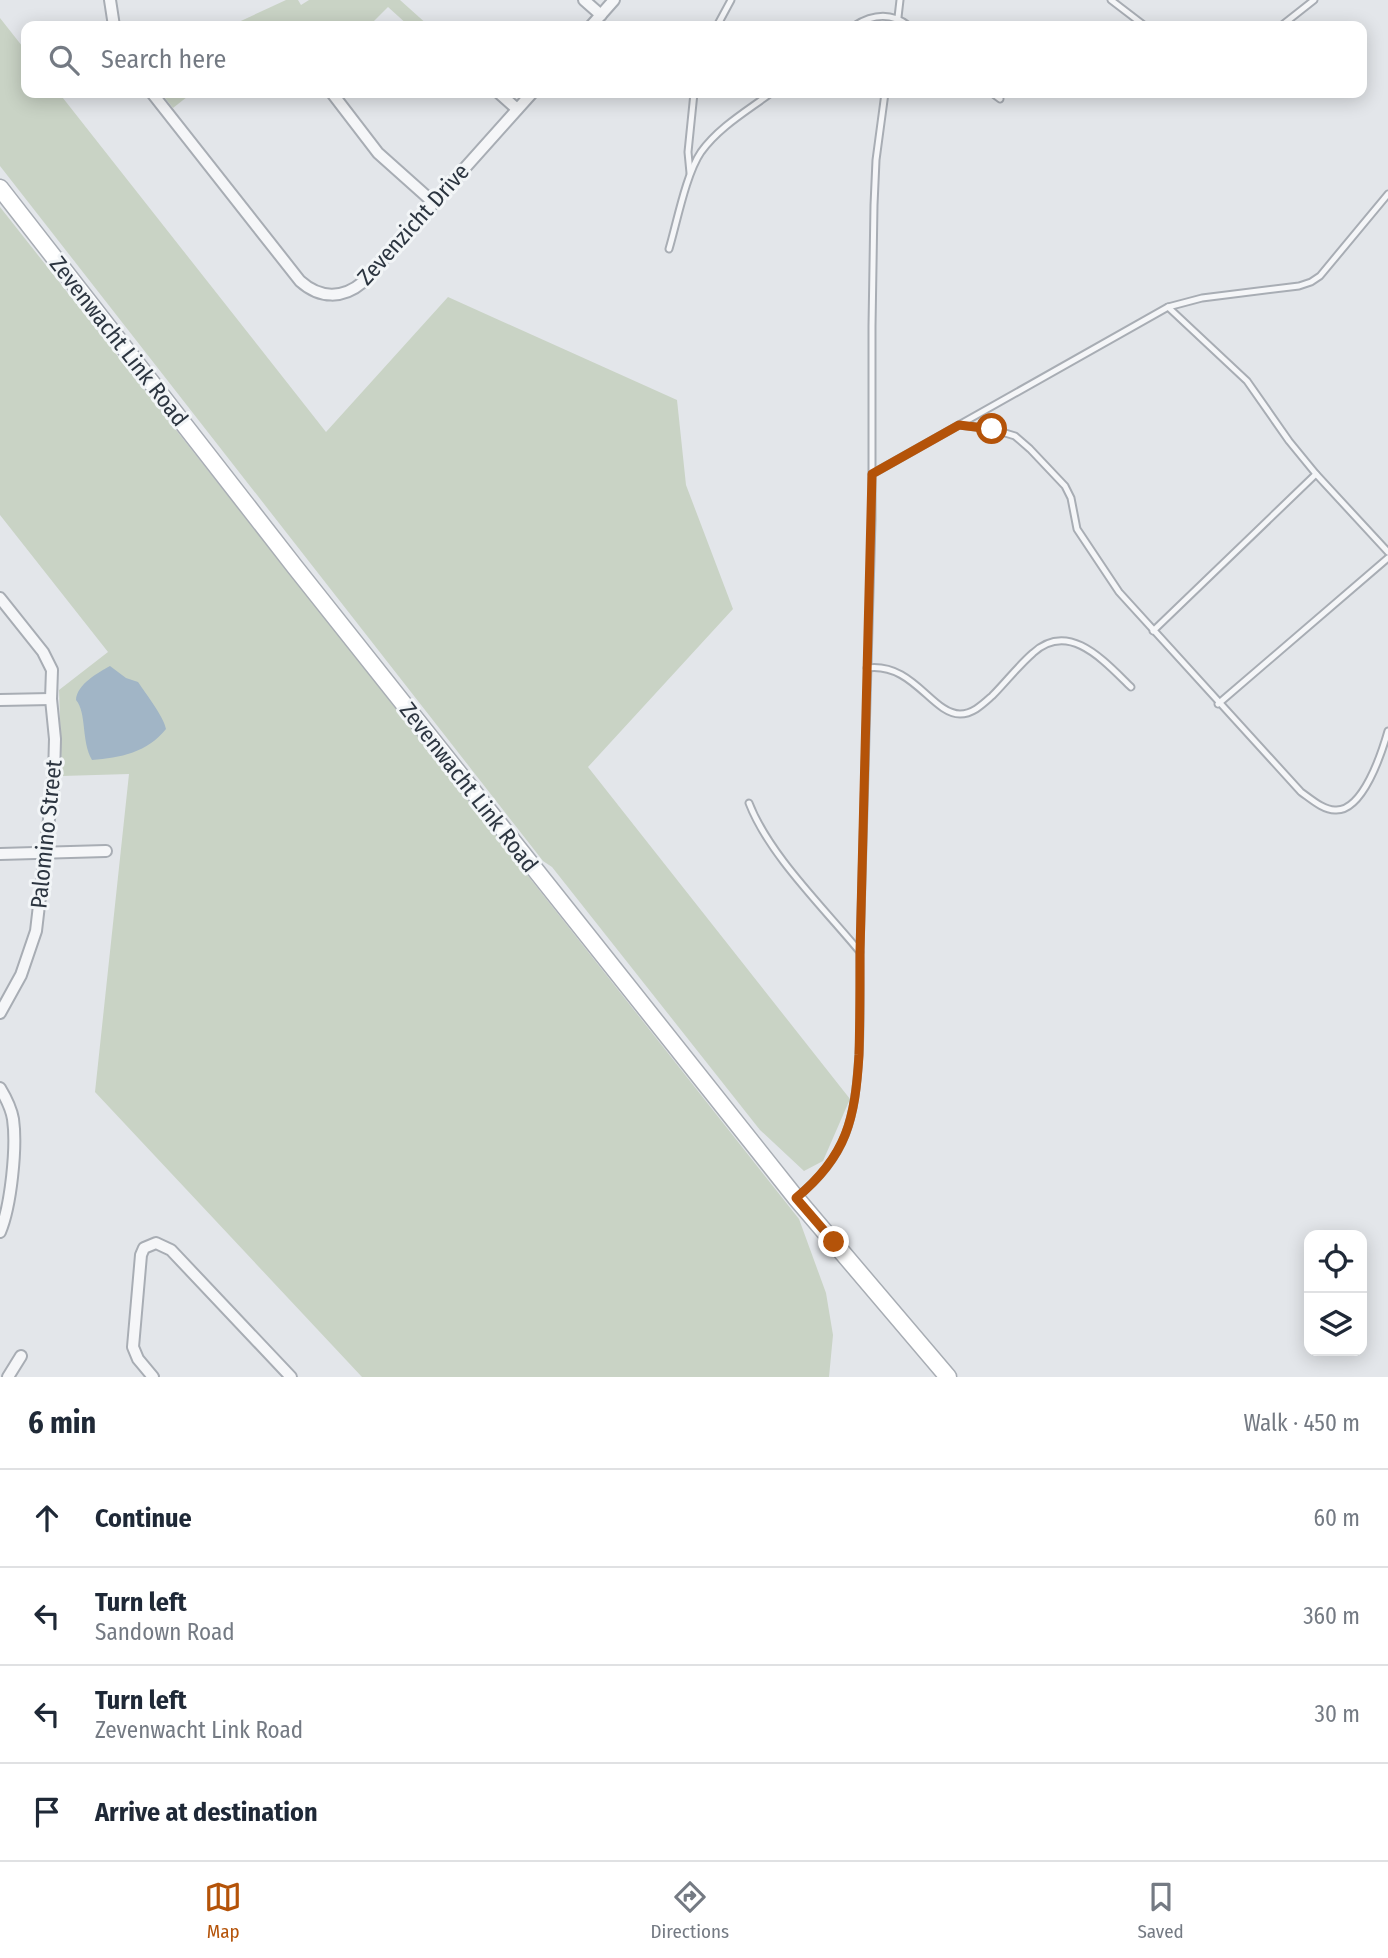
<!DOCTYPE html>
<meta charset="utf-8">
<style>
:root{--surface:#fff;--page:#f2f2f3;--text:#1f2937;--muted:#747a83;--line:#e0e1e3;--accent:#b45309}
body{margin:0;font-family:"Fira Sans Condensed",sans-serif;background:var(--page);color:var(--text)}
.controls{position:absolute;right:21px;bottom:21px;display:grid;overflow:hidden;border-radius:14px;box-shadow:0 4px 18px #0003}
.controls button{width:63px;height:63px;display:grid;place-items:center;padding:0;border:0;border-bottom:2px solid var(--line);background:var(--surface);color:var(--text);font:35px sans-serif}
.stop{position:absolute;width:21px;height:21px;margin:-16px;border:5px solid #b45309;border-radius:50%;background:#fff}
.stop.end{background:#b45309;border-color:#fff;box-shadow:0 2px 7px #0008}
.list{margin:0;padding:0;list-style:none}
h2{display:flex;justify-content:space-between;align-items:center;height:91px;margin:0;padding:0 28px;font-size:30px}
h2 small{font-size:23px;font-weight:400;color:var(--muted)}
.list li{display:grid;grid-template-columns:46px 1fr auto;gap:21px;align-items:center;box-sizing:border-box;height:98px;padding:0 28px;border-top:2px solid var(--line)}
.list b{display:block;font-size:26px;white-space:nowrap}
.list p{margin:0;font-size:23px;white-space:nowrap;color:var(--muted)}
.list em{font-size:23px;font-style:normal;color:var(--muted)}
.icon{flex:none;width:38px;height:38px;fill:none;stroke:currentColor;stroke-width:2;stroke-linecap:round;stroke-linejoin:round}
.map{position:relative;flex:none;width:1388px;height:1377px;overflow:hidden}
.search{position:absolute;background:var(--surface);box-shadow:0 4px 18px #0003;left:21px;right:21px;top:21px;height:77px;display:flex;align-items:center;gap:18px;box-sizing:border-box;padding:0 24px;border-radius:14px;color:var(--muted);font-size:26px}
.sheet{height:483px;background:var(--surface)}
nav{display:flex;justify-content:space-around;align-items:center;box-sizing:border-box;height:98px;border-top:2px solid var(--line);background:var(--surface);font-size:19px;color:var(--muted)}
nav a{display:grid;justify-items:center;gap:4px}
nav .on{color:var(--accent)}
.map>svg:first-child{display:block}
.green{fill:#c9d3c5}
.water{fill:#a1b5c6}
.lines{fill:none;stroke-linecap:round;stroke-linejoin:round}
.lane-casing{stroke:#a8adb4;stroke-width:9}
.street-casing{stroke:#a8adb4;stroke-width:14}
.secondary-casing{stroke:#a8adb4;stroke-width:19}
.lane{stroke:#f5f6f8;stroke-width:5}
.street{stroke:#f5f6f8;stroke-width:10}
.secondary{stroke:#fff;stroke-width:16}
.route{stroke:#b45309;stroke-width:9}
.labels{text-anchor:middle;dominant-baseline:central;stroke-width:6;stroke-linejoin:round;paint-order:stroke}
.street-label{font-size:23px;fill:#2c3540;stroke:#f2f5f7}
</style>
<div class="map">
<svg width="1388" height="1377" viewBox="0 0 1388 1377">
<rect width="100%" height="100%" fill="#e3e6ea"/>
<g class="green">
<polygon points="286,0 298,0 301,5 309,0 400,0 429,26 409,26 388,7 369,26 230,26"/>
<polygon points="0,18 26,51 26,93 59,93 326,432 448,297 677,400 686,485 733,609 588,767 850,1099 823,1161 804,1171 760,1130 552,867 543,861 0,166"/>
<polygon points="161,93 192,93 173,108"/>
<polygon points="0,207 799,1219 826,1293 833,1335 829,1377 362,1377 95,1092 129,774 62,776 59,690 108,652 0,515"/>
</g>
<path class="water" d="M110 666 126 678 138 682C146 694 164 717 166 729 148 752 120 758 92 760 81 741 87 713 76 700 77 684 98 673 110 666Z"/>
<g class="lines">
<g class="lane-casing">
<g id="lane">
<polyline points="1111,0 1145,26"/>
<polyline points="717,26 731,0"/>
<path d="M854 26C873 14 891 12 909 26"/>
<polyline points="897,26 900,0"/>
<polyline points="1281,26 1314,0"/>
<polyline points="992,93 1000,99"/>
<polyline points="690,173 688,152 694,93"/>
<path d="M669 249C677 222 686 174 701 152 719 127 747 111 771 93"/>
<polyline points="1168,307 1247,381 1289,441 1316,474 1388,552"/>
<path d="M959 425 992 429 1015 436 1030 449 1065 486 1071 498 1077 529 1119 592 1301 792C1311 799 1323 810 1335 810 1363 812 1382 752 1388 731"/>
<polyline points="872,474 1168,307 1202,298 1299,286 1311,282 1320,276 1388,194"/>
<polyline points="1153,631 1316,474"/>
<path d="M867 668C913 662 932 714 960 714 973 714 983 704 992 696 1006 682 1018 666 1033 653 1069 620 1104 661 1131 687"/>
<polyline points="1218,704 1388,558"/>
<path d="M749 803C769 855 824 908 860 952"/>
<path d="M798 1196C849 1155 855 1115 859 1054 861 1020 860 986 860 952L872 520V326L874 205 876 160 885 93"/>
</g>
</g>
<g class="street-casing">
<g id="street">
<polyline points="110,0 114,26"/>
<polyline points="584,0 601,15"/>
<polyline points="591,26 614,0"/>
<path d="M152 93 300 281C320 299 343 299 363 282L532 93"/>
<polyline points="332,93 378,153 434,203"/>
<polyline points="499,93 517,109"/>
<polyline points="0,598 43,652 52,670 51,699 55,739 54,776 36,931 21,975 0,1013"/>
<polyline points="0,700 51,699"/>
<polyline points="0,854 106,851"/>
<path d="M0 1088C6 1098 11 1107 13 1119 17 1147 11 1206 0 1232"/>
<polyline points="8,1377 21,1356"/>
<polyline points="153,1377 138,1359 133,1347 141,1255 144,1248 156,1243 171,1250 291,1377"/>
</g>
</g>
<g class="secondary-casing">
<polyline id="secondary" points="0,188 295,567 796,1198 948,1377"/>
</g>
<use href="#lane" class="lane"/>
<use href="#street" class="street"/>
<use href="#secondary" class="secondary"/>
</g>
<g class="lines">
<path class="route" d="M834 1242 796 1198C847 1156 855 1119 859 1055 860 1021 860 986 860 952L872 474 959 425 992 429"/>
</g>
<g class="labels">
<g class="street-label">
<text transform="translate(413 224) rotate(-48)">Zevenzicht Drive</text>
<text transform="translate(119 341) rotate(52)">Zevenwacht Link Road</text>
<text transform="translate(469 787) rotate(52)">Zevenwacht Link Road</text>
<text transform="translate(46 834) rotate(-84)">Palomino Street</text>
</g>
</g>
</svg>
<div class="controls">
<button><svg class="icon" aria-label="locate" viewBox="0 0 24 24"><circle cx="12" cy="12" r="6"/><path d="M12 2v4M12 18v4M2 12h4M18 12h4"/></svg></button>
<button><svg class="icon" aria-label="layers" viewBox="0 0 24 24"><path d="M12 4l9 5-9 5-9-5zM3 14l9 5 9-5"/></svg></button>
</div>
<div class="stop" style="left:992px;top:429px"></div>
<div class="stop end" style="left:834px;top:1242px"></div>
<div class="search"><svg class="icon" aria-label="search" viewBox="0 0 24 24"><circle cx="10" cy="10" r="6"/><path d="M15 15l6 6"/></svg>Search here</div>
</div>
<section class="sheet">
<h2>6 min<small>Walk · 450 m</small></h2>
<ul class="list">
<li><svg class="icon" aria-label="ahead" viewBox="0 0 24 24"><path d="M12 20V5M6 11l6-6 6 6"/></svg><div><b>Continue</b></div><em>60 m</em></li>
<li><svg class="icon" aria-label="left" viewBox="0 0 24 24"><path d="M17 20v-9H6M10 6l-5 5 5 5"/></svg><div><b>Turn left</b><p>Sandown Road</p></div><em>360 m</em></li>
<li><svg class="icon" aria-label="left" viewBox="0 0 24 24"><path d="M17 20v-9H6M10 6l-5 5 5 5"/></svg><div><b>Turn left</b><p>Zevenwacht Link Road</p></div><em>30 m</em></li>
<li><svg class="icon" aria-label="arrive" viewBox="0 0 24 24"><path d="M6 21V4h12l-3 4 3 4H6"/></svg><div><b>Arrive at destination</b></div></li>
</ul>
</section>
<nav>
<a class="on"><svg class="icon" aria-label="map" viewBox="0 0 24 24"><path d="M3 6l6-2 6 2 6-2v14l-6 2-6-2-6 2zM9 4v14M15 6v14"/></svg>Map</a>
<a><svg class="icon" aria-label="directions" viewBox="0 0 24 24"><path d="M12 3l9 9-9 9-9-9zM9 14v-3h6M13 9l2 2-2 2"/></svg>Directions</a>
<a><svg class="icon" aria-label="saved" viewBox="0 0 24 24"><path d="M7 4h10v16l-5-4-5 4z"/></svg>Saved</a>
</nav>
